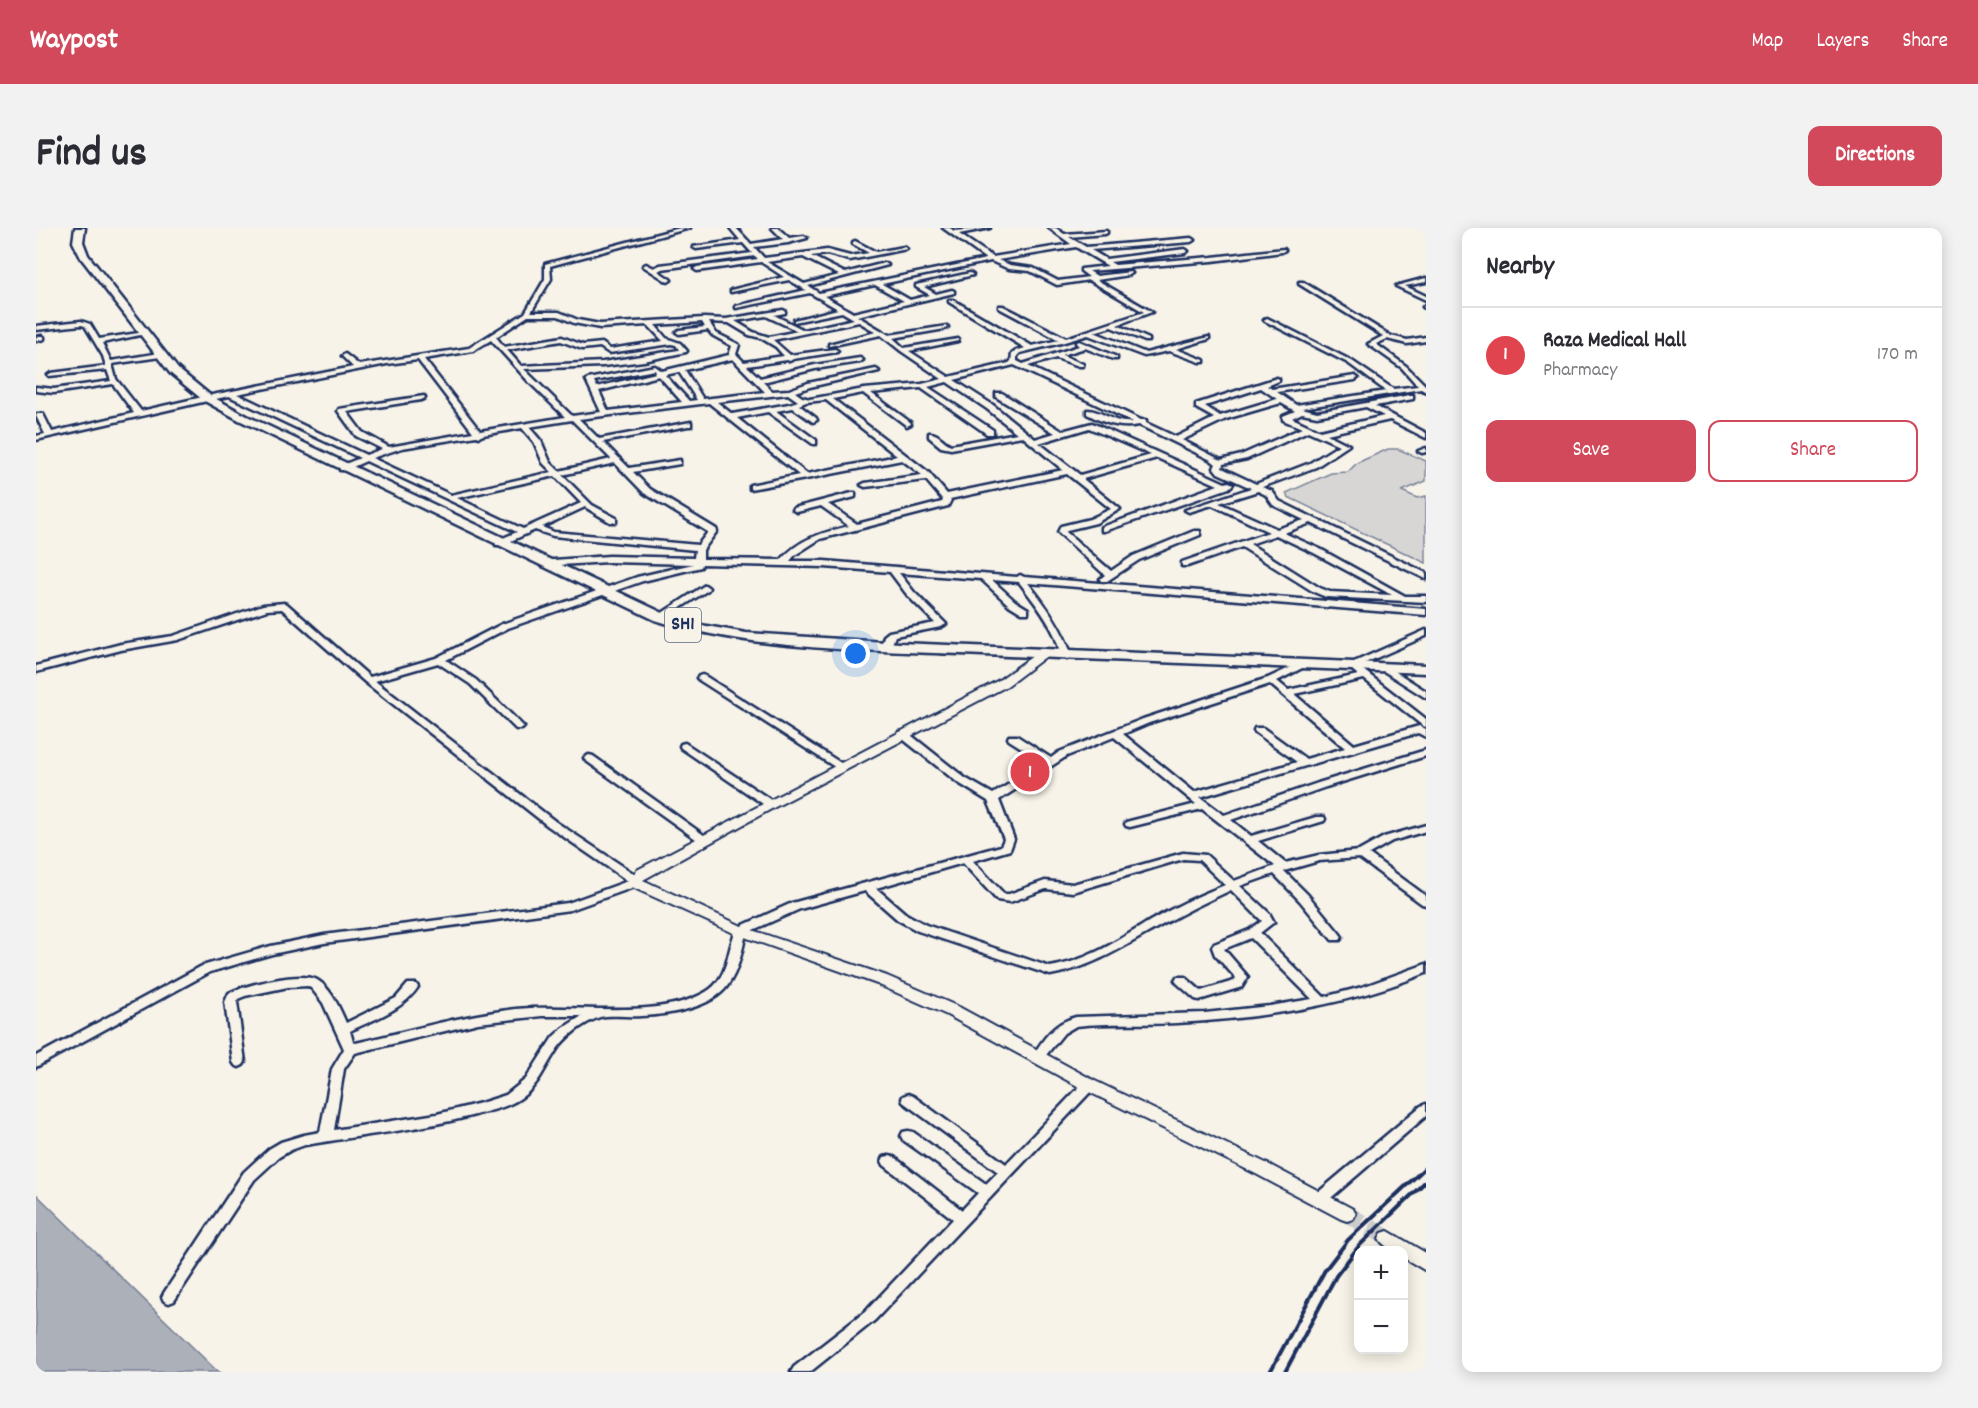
<!DOCTYPE html>
<meta charset="utf-8">
<style>
:root{--surface:#fff;--page:#f2f2f3;--text:#2b2b33;--muted:#7c7c81;--line:#e1e1e2;--accent:#d1495b}
body{margin:0;font-family:Dekko,sans-serif;background:var(--page);color:var(--text)}
.controls{position:absolute;right:18px;bottom:18px;display:grid;overflow:hidden;border-radius:12px;box-shadow:0 3px 15px #0003}
.controls button{width:54px;height:54px;display:grid;place-items:center;padding:0;border:0;border-bottom:2px solid var(--line);background:var(--surface);color:var(--text);font:30px sans-serif}
.you{position:absolute;left:820px;top:426px;width:21px;height:21px;margin:-15px;border:4px solid #fff;border-radius:50%;background:#1a73e8;box-shadow:0 0 0 9px #1a73e833}
.badge{display:grid;place-items:center;width:39px;height:39px;border-radius:50%;background:var(--accent);color:#fff;font-size:20px;font-weight:700}
.pin{position:absolute;translate:-50% -50%;border:3px solid #fff;box-shadow:0 2px 6px #0006}
.list{margin:0;padding:0;list-style:none}
h2{display:flex;justify-content:space-between;align-items:center;height:78px;margin:0;padding:0 24px;font-size:26px}
h2 small{font-size:20px;font-weight:400;color:var(--muted)}
.list li{display:grid;grid-template-columns:39px 1fr auto;gap:18px;align-items:center;box-sizing:border-box;height:96px;padding:0 24px;border-top:2px solid var(--line)}
.list b{display:block;font-size:22px;white-space:nowrap}
.list p{margin:0;font-size:20px;white-space:nowrap;color:var(--muted)}
.list em{font-size:20px;font-style:normal;color:var(--muted)}
.actions{display:flex;gap:12px;padding:18px 24px}
.actions a{flex:1;padding:14px 0;border:2px solid var(--accent);border-radius:12px;text-align:center;font-size:21px;color:var(--accent)}
.actions .main{background:var(--accent);color:#fff}
.map{position:relative;flex:none;width:1390px;height:1144px;overflow:hidden;border-radius:12px}
header{display:flex;align-items:center;gap:36px;box-sizing:border-box;height:84px;padding:0 30px;background:var(--accent);color:#fff}
header strong{font-size:28px}
nav{display:flex;gap:33px;margin-inline-start:auto;font-size:21px}
.intro{display:flex;align-items:center;justify-content:space-between;box-sizing:border-box;height:144px;padding:0 36px}
h1{margin:0;font-size:42px}
.button{padding:15px 27px;border-radius:12px;background:var(--accent);color:#fff;font-size:21px;font-weight:700}
main{display:flex;gap:36px;padding:0 36px}
aside{flex:1;background:var(--surface);border-radius:12px;box-shadow:0 3px 15px #0003}
.map>svg:first-child{display:block}
.green{fill:#d7d6d4;stroke:#798299;stroke-width:1.5}
.water{fill:#acb0b9;stroke:#727c95;stroke-width:1.5}
.lines{fill:none;stroke-linecap:round;stroke-linejoin:round}
.tertiary-tunnel{stroke:#cbcccc;stroke-width:17;stroke-dasharray:17 9;stroke-linecap:butt}
.minor-casing{stroke:#1b2f5e;stroke-width:5}
.tertiary-casing{stroke:#1b2f5e;stroke-width:4}
.primary-casing{stroke:#1b2f5e;stroke-width:5}
.minor{fill:#f7f3e8;fill-rule:evenodd}
.tertiary{fill:#f7f3e8;fill-rule:evenodd}
.primary{fill:#f7f3e8;fill-rule:evenodd}
.rail{stroke:#1b2f5e;stroke-width:4}
.labels{text-anchor:middle;dominant-baseline:central;stroke-width:6;stroke-linejoin:round;paint-order:stroke}
.shield{fill:#f7f3e8;stroke:#5d6a87;stroke-width:1.5}
.shield-label{font-size:20px;font-weight:bold;fill:#1b2f5e}
</style>
<header>
<strong>Waypost</strong>
<nav><a>Map</a><a>Layers</a><a>Share</a></nav>
</header>
<div class="intro"><h1>Find us</h1><a class="button">Directions</a></div>
<main>
<div class="map">
<svg width="1390" height="1144" viewBox="0 0 1390 1144">
<rect width="100%" height="100%" fill="#f7f3e8"/>
<filter id="ink" filterUnits="userSpaceOnUse"><feTurbulence type="fractalNoise" baseFrequency=".0167" numOctaves="2"/><feDisplacementMap in="SourceGraphic" scale="12" xChannelSelector="R" yChannelSelector="G"/><feConvolveMatrix kernelMatrix="1 2 1 2 8 2 1 2 1" color-interpolation-filters="sRGB"/></filter>
<g filter="url(#ink)">
<polygon class="green" points="1352,221 1362,221 1390,233 1390,253 1366,263 1381,270 1390,268 1390,335 1252,269 1250,265 1295,245 1312,244 1321,235"/>
<polygon class="water" points="0,966 180,1142 183,1144 0,1144"/>
<g class="lines">
<polyline class="tertiary-tunnel" points="1311,986 1352,1010"/>
<g class="minor-casing">
<g id="minor">
<path d="M644 0H654L514 38 515 51 495 84H523L542 92 564 96 668 90 690 91 747 82 749 83V85L738 87 768 102 818 91 806 84 758 94V92L802 81 774 65 700 80V78L770 62 753 52 695 64V62L748 49 725 34 661 43 658 41 661 39 722 31 719 28 626 41 622 43 634 51 635 52 632 54 607 38 610 36 618 40 624 37 716 25 707 15 660 21 657 19 704 12 694 0H700L715 16 747 11 736 0H742L753 10 768 8 771 10 752 15 718 19 728 30 791 22 814 28 833 25 817 16V14L819 13 840 24 868 19 871 21 814 32 791 26 775 28 809 45 849 35 852 37 772 58 783 65 950 31 907 0H914L918 3 954 0 923 6 957 29 1035 16 1013 0H1020L1028 6 1071 3V5L1069 6 1033 9 1050 19 1155 10 1158 12 1155 14 1055 22 1070 31 1149 21 1152 23 1149 25 1074 34 1079 37 1176 29 1248 21 1249 22 1246 24 1176 33 1053 43 1061 48 1095 44 1096 45 1093 47 1061 52 1116 84 1081 97 1113 111V113H1109L1075 99 1058 104 1110 125 1173 109V111L1140 121 1168 132V134H1164L1133 123 1108 128 1052 107 1025 115 984 125 981 128V133L987 136 1043 118 1040 115 1043 113 1081 129V131H1077L1049 120 1026 127 1047 136V138H1043L1020 130 992 138 1105 192H1110V195L1140 209 1178 190 1160 180V176L1241 150 1243 151V153L1231 158 1236 161 1319 148 1322 150 1319 152 1241 164 1260 177 1350 163 1312 135 1229 93 1228 92 1231 90 1316 133 1357 161 1382 158 1366 140 1332 116 1347 108 1263 56V54H1267L1355 108 1371 112 1390 109V113L1371 116 1351 111 1340 116 1370 138 1390 158V164L1385 161 1266 180 1281 184 1374 167H1377V171L1339 178 1390 205V210L1354 192 1291 206 1313 217 1280 239 1226 259 1236 263 1243 273 1390 345V351L1275 295 1248 305 1284 321 1369 368H1390V374L1290 369 1278 364 1206 319 1152 338H1146V334L1233 304 1176 277 1153 284 1149 282 1215 260 1182 245 1178 240 1180 236 1175 232 1103 197C1084 201 1068 195 1051 186V182C1067 182 1075 196 1097 194L978 137 918 152 957 177 999 211 1019 205 960 169V165H966L1026 203 1056 195 1189 255 1193 254 1197 256 1193 260 1069 303H1066V299L1182 257 1121 230 1047 251 1084 281 1060 295 1031 302 1030 304 1075 343 1097 328 1158 303H1164V307L1103 332 1071 353H1065L1064 351 1069 347 1022 304 1025 298 1054 291 1075 281 1031 246 914 271 915 272 912 278 784 311 759 327 754 333H788L981 349 984 347 988 349 1390 381V387L992 355C1011 378 1026 400 1036 428L1031 431C1023 427 1022 414 1018 406 1009 387 996 371 983 354L956 352 979 373 992 381V385H986L973 377 945 351 863 345 878 364 910 396 905 399 859 408 855 419 850 422 845 419 848 408 853 404 899 395 872 368 854 344 788 339 666 336 665 339 607 353 472 400 410 432 440 452 486 497 488 499 486 501H480L434 456 402 435 339 453 520 594 603 649 606 654 604 657 534 682 288 715 236 726 174 744 0 839V828L166 738 235 718 288 707 532 675 592 653 512 598 329 454 246 381 231 382 142 412 85 422 0 444V438L85 416 137 408 227 377 248 375 251 376 334 449 400 430 466 396 601 349 657 336 573 334 507 338 503 335 504 333 573 328 658 330 659 322 517 308 499 302 466 317H460V313L481 304 330 233 310 242H304V238L324 230 193 168 0 212V208L9 206 0 188 1 186H7L16 204 98 185 77 156 18 165 0 163V159L18 161 75 153 71 142 13 148 12 147 15 145 70 138 67 128 49 98 45 97 0 102V98L45 93 54 96 63 111 109 104V106L66 115 75 133 124 125 127 127 124 129 76 136 80 151 105 183 171 168 317 139 306 128 309 126 323 137 433 120 489 85 509 51V36ZM1040 19 1072 38 1045 41V43L1053 49 1022 53 997 40 974 37 962 32ZM767 29 803 47 768 56 731 34ZM955 33 973 41 994 43 1021 57 1053 52 1108 84 1030 110 967 78H963V80L1023 112 996 118 917 72H913V74L989 120 980 123 976 126 975 133 973 135 913 149 873 123 922 113V111L868 120 857 110 909 101 912 99 911 98 853 107 821 88 918 65V63L916 62 900 66 888 59 937 47 934 45 880 57V59L894 67 874 72 846 56ZM839 57 868 73 817 85 788 68ZM492 88H522L538 95 564 100 612 97 627 113 574 121 566 115 547 117 526 109 468 119 460 109ZM730 88 762 103 733 109 717 104 699 93ZM666 94 669 99 643 102 640 104 643 106 672 102 676 107 696 118 693 127 626 143 619 138 552 151 550 152 565 184 536 188 488 141 567 138 608 133 650 124 651 123 644 115 630 110 619 97ZM673 94 693 95 713 107 725 110 740 119 748 128 708 134 700 126 703 117 702 116 680 105ZM823 94 840 104 793 116V118L845 107 865 123 906 151 886 156 828 161 774 171 766 169 759 164 774 159 843 143 840 141 772 155 753 162 736 163 727 154 779 141 824 134 827 132 824 130 779 137 724 150 711 138 751 132 754 133 757 131 801 124 802 123 799 121 754 127 737 112ZM455 112 493 154 529 189 444 203 388 131 437 123ZM525 113 546 121 564 119 573 125 635 116 640 117 643 122 567 134 485 138 471 122ZM697 131 729 164 667 171 649 142ZM382 132 437 204 353 219 326 204 311 184 385 172 389 170 388 168 303 181 302 183 320 208 346 221 330 227 201 166 351 136ZM619 142 620 145 561 159 558 153ZM643 144 661 172 653 173 629 147ZM623 148 646 174 572 183 563 163ZM911 154 951 181 981 205 915 217C907 214 902 204 893 205V209L905 219 915 221 986 208 1027 242 911 266 892 244 797 171 827 165 871 198 875 196 874 194 835 165 885 160 951 206H957V202L892 159ZM1225 160 1241 171 1184 188 1169 178ZM752 166 762 173 753 176 696 186 681 174ZM790 172 861 228 771 246 701 190 732 184 777 216H780V212L740 183 757 180 777 194 781 192 780 190 763 177 770 174ZM673 175 763 247 714 257V261L770 251 866 232 886 247 829 255 825 257 829 259 890 252 907 272 906 274 821 296 792 276 819 269V265H816L758 280 757 282 761 284 785 278 813 298C786 305 764 310 745 332L667 331V322L681 303 680 301 614 261 597 244 644 236V232L593 240 567 214 652 198H655V194L563 211 543 191ZM1245 175 1259 183 1247 188V192L1266 200 1205 227 1185 232 1146 212 1190 191ZM1330 179 1348 188 1284 203 1256 190 1266 185 1281 188ZM536 192 575 231 523 243 514 234 505 213 493 199ZM486 200 498 214 507 235 516 244 415 267 336 230 366 220 440 208 443 209 447 207ZM1053 200 1115 227 1044 247 1003 215ZM1272 203 1303 217 1274 235 1220 256 1186 240 1187 236 1211 231ZM579 235 608 265 672 304 662 317 518 304 506 299 549 279 574 294H580V290L556 277 526 247ZM519 248 545 275 487 301 421 270ZM1222 263 1230 267 1237 277 1268 292 1241 301 1183 275ZM1240 307 1278 325 1356 367 1294 364 1284 360 1214 316Z"/>
<polygon points="1390,50 1390,54 1369,58 1390,68 1390,72 1360,58"/>
<polygon points="1390,76 1390,81 1387,79"/>
<polygon points="6,108 8,109 8,111 0,113 0,109"/>
<polygon points="1390,220 1390,224 1386,225 1382,223"/>
<polygon points="669,357 673,360 672,362 627,391 621,391 620,389"/>
<path d="M1390 402V408L1322 438 1390 491V499L1387 498 1328 451 1258 466 1318 517 1383 498 1390 501V509L1382 505 1164 569 1188 587 1282 555 1390 522V528L1290 559 1195 592 1215 608 1280 589H1288L1289 591 1288 593 1222 613 1249 635 1283 627 1323 623 1348 609 1390 597V603L1356 613 1333 626 1390 668V677L1386 676 1323 630 1283 633 1248 643 1272 667 1304 706 1306 709 1304 712H1296L1264 673 1238 646 1204 658 1233 685 1238 694 1224 705 1288 769 1326 759 1390 736V745C1310 778 1227 790 1141 795 1107 797 1074 794 1040 798L1028 805 1006 832 1002 834 998 832 996 829C1008 810 1018 795 1040 789L1169 785 1234 778 1276 771 1215 710 1188 721 1212 749 1206 759 1163 772 1159 771 1141 755 1139 752 1141 749H1149L1165 763 1198 753 1200 750 1179 727 1176 719 1178 716 1213 702 1226 693 1195 662C1171 673 1147 685 1124 698 1089 718 1055 740 1014 747L882 703 862 692 829 663 764 681 710 705C706 723 703 741 692 757 676 780 632 787 605 788 594 789 574 786 564 789 547 795 527 810 518 826 508 841 502 858 486 869 473 879 455 882 439 887 383 902 326 907 269 917L255 922 243 929 218 952 138 1073 133 1075 128 1073 126 1069 128 1065 208 944 233 921 245 914 268 907 284 904 296 841 308 821 287 775 276 761 272 758 252 759 209 768 202 771 201 774 209 834 207 837 203 839 199 837 197 834 189 774 193 765C210 757 264 743 281 752 295 760 304 781 310 795L360 770 372 756H380L382 759C367 782 338 791 314 803L317 814 320 815C373 803 426 787 480 781 537 775 620 793 670 764 694 750 690 722 701 700L756 675 965 618 968 611 952 573 921 554 863 508 862 506 863 504H871L929 550 957 566 1008 534 973 512 972 510 973 508H981L1015 530 1023 524 1107 491 1232 450 1264 435H1270L1272 437 1241 453 1252 462 1322 447 1315 441H1309L1307 439ZM1234 456 1309 520 1270 531 1227 500H1219L1218 502 1219 504 1261 534 1158 564 1087 506 1113 495ZM1078 509 1160 576 1090 594 1089 596 1090 598 1094 599 1166 581 1239 638 1198 653 1170 627 1147 625 1037 656 1009 653 973 666H968L937 633 974 622 978 611 963 572 1031 528ZM1147 631 1163 632 1189 657C1163 667 1138 679 1114 693 1083 712 1051 733 1014 739L890 697 870 686 840 660 927 635 961 672 974 674 1010 661 1037 664ZM506 788H546L527 800 517 809 490 851 470 867 445 875 401 886 298 902 308 841 319 825 442 795Z"/>
<polygon points="1349,437 1390,463 1390,470 1346,442 1344,440"/>
<polygon points="666,447 669,448 811,539 806,542 802,541 663,452 661,450 663,448"/>
<polygon points="649,515 738,574 739,576 738,578 730,578 645,520 644,518 645,516"/>
<polygon points="553,527 557,528 672,610 673,612 672,614 664,614 549,532 548,530"/>
<polygon points="1053,852 1058,854 1059,857 1058,860 839,1092 774,1144 755,1144 758,1139 829,1084 917,991 848,937 846,933 848,929 853,928 858,929 926,982 942,965 867,912 865,908 867,904 872,903 877,904 950,956 962,944 867,874 866,871 867,868 872,866 877,868 970,936 1048,854"/>
<polygon points="1390,876 1390,888 1289,975 1284,976 1279,975 1277,971 1279,967 1385,878"/>
</g>
</g>
<g class="tertiary-casing">
<g id="tertiary">
<polygon points="1004,423 1008,424 1010,427 1008,430 971,458 739,579 607,652 710,700 851,748 923,779 1059,853 1232,936 1317,981 1320,986 1317,991 1311,993 1305,991 1220,946 1047,861 911,787 841,756 700,706 598,660 592,652 601,642 963,452"/>
<path d="M1352 1003 1390 1025V1043L1368 1030V1022C1357 1022 1348 1020 1343 1010L1346 1005Z"/>
</g>
</g>
<g class="primary-casing">
<path id="primary" d="M39 0H49L47 14 52 27 142 141 175 168 211 188 629 386 665 397 710 405 864 415 1390 437V445C1242 439 1094 433 947 427 839 422 722 424 619 392L203 192 167 172 134 145 45 30 37 14Z"/>
</g>
<use href="#minor" class="minor"/>
<use href="#tertiary" class="tertiary"/>
<use href="#primary" class="primary"/>
<g class="rail">
<polyline points="1234,1144 1289,1042 1312,1012 1390,939"/>
<polyline points="1249,1144 1300,1048 1323,1018 1390,953"/>
</g>
</g>
</g>
<g class="labels">
<rect class="shield" x="629" y="380" width="36" height="34" rx="4.5"/>
<g class="shield-label">
<text x="647" y="397">SH1</text>
</g>
</g>
</svg>
<div class="controls">
<button>+</button>
<button>−</button>
</div>
<div class="you"></div>
<div class="pin badge" style="left:994px;top:544px;background:#e0444e">1</div>
</div>
<aside>
<h2>Nearby<small></small></h2>
<ul class="list">
<li><span class="badge" style="background:#e0444e">1</span><div><b>Raza Medical Hall</b><p>Pharmacy</p></div><em>170 m</em></li>
</ul>
<div class="actions"><a class="main">Save</a><a>Share</a></div>
</aside>
</main>
